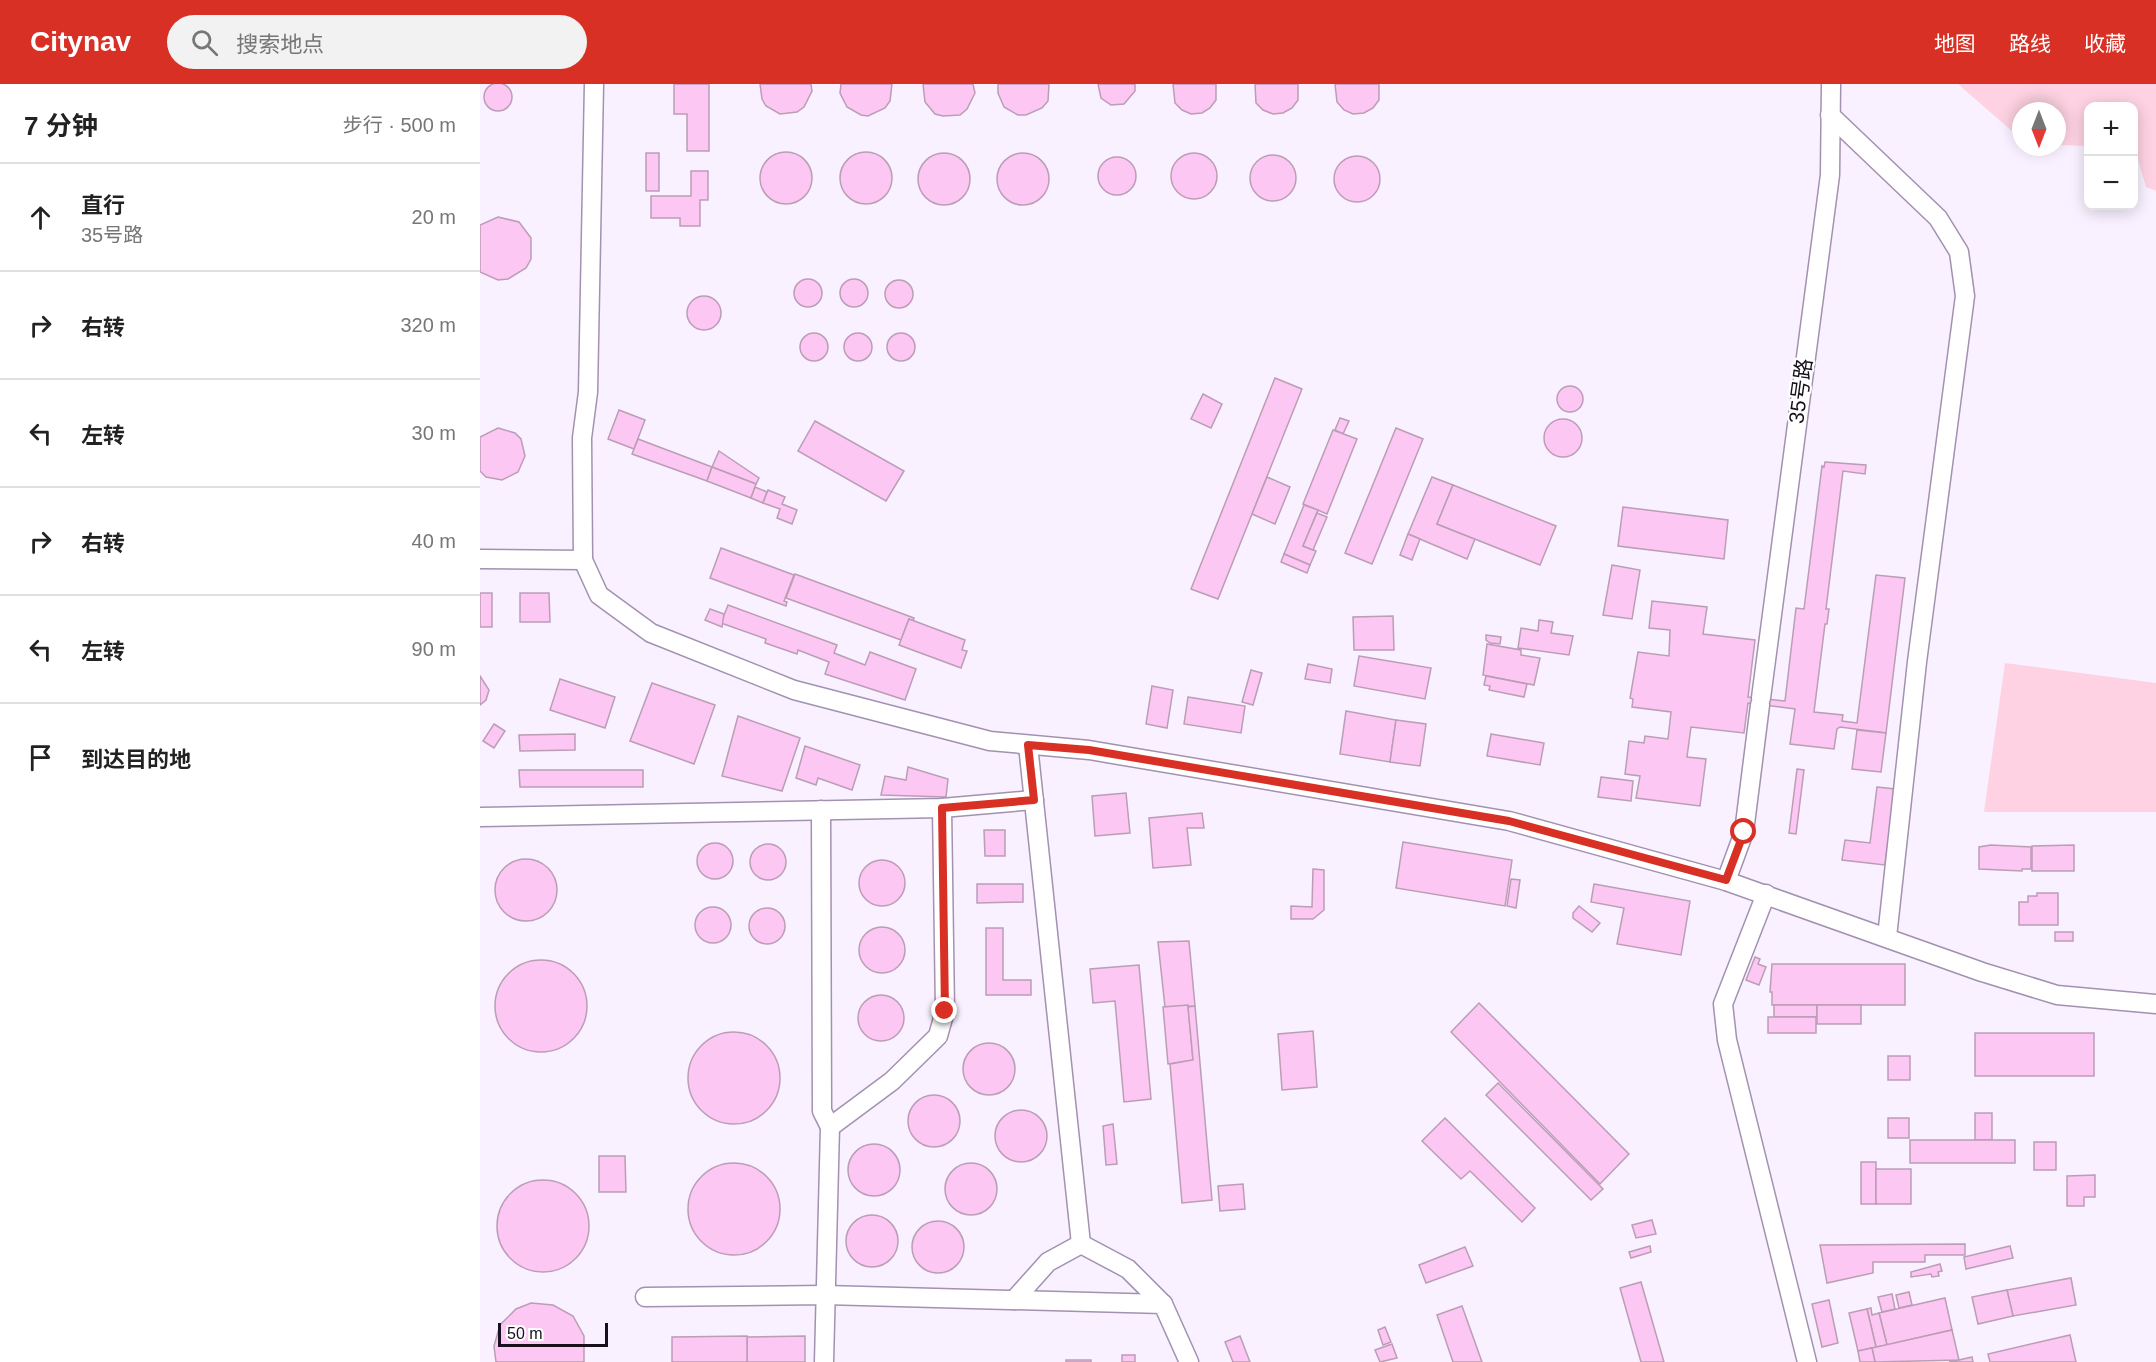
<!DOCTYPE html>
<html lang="zh">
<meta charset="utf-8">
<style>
:root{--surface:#fff;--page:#f2f2f2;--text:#222;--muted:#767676;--line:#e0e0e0;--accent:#d93025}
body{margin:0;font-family:Arial,"Noto Sans SC",sans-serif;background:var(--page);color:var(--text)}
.controls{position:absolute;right:18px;top:18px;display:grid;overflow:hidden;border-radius:12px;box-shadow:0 3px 15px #0003}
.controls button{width:54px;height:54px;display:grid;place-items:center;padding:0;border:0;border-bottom:2px solid var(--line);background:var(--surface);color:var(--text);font:30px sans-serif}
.compass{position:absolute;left:1532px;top:18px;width:54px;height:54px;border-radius:50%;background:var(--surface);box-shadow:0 3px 15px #0003;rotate:180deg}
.scale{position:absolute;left:18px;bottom:15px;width:110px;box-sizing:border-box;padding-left:6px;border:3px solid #18111c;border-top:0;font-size:16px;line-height:21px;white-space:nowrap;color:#18111c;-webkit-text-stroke:4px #fff;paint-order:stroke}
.stop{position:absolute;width:18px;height:18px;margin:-14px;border:4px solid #d93025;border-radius:50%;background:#fff}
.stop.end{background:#d93025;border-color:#fff;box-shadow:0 2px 6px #0008}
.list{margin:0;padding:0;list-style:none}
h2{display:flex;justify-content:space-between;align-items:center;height:78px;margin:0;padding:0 24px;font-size:26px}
h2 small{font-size:20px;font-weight:400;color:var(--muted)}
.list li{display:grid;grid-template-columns:39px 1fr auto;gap:18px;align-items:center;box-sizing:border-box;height:108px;padding:0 24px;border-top:2px solid var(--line)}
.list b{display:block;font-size:22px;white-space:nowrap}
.list p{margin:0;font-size:20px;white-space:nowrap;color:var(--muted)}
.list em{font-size:20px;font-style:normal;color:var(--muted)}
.icon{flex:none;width:33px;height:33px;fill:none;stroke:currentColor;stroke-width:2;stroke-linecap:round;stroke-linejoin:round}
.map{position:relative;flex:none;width:1676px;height:1278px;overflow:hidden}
header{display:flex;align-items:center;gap:36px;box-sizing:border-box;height:84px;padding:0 30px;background:var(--accent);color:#fff}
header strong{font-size:28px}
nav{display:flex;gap:33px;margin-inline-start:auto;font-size:21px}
.search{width:420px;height:54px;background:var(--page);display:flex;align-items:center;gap:15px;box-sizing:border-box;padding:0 21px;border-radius:33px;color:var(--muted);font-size:22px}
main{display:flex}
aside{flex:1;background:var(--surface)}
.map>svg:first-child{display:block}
.green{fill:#fed2e2}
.building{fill:#fcc7f3;stroke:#bb9db6;stroke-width:1.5}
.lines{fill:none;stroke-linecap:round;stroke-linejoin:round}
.minor-casing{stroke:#a391b0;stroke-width:21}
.minor{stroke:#fff;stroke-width:18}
.route{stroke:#d93025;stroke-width:8}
.labels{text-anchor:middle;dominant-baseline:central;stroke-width:4.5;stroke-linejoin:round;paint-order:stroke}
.street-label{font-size:21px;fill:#18111c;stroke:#fff}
</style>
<header>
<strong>Citynav</strong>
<div class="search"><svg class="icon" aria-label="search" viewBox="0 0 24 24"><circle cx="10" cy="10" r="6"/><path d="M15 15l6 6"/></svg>搜索地点</div>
<nav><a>地图</a><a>路线</a><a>收藏</a></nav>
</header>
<main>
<aside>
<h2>7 分钟<small>步行 · 500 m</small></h2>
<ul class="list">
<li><svg class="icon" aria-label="ahead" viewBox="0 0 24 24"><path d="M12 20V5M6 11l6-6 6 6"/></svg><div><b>直行</b><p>35号路</p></div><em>20 m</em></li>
<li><svg class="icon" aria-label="right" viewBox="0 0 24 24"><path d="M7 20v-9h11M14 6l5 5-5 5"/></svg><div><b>右转</b></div><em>320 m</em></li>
<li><svg class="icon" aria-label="left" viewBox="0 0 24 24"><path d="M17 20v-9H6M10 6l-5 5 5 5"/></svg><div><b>左转</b></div><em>30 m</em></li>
<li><svg class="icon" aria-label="right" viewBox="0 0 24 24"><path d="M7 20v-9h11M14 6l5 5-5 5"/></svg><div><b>右转</b></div><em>40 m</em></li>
<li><svg class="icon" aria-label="left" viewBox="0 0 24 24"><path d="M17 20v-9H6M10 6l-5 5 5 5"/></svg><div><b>左转</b></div><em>90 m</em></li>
<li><svg class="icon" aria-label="arrive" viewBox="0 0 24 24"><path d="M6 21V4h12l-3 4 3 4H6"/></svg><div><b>到达目的地</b></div></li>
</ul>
</aside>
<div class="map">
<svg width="1676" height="1278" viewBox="0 0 1676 1278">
<rect width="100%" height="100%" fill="#f9f1ff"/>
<g class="green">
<polygon points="1478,0 1676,0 1676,107 1666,103 1654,62 1654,22 1608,22 1608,62 1577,61 1577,27 1541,27 1541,55"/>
<polygon points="1525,579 1676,599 1676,728 1504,728"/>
</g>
<g class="building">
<circle cx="18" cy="13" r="14"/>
<polygon points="194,0 229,0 229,67 207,67 207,30 194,30"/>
<polygon points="280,0 331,0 332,7 324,23 317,28 300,30 286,22 282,15"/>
<polygon points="412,0 410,17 405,24 388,32 381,31 367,23 360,9 361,0"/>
<polygon points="443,0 493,0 495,9 487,25 480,31 463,32 455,30 445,18"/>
<polygon points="569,0 568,17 562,24 546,31 538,31 524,23 518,9 518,0"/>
<polygon points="618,0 655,0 655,7 644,20 631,21 621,14"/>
<polygon points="693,0 736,0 736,16 730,24 722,29 711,30 702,26 695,19"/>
<polygon points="775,0 818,0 818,16 812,24 803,29 793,30 783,26 776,19"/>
<polygon points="855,0 899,0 899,16 893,24 884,29 873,30 864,26 857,18"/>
<circle cx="306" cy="94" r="26"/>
<circle cx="386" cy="94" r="26"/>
<rect x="166" y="69" width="13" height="38"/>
<circle cx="543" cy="95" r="26"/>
<circle cx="464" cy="95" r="26"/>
<circle cx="714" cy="92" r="23"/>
<circle cx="793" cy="94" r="23"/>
<circle cx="877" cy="95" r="23"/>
<circle cx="637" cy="92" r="19"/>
<polygon points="211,87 228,87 228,116 220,116 220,142 200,142 200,134 171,134 171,112 211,112"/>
<polygon points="18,133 39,138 51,154 51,175 46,184 28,195 18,196 0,188 0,141"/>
<circle cx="328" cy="209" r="14"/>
<circle cx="374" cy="209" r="14"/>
<circle cx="419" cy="210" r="14"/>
<circle cx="224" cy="229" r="17"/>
<circle cx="334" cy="263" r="14"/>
<circle cx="378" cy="263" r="14"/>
<circle cx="421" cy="263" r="14"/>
<polygon points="795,294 822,305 738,515 711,505"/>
<circle cx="1090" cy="315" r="13"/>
<polygon points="723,310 742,320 731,344 711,335"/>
<polygon points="139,326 165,336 154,365 128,355"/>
<polygon points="860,334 869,337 863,350 855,346"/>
<circle cx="1083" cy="354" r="19"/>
<polygon points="335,337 424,387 406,417 318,367"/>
<polygon points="18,344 35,349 41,355 45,372 38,388 22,396 6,393 0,387 0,353"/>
<polygon points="916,344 943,355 892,480 865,469"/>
<polygon points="853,346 877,355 847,430 823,420"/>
<polygon points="158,355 232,383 227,397 152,370"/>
<polygon points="239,367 279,394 276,400 232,383"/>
<polygon points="1345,378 1386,381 1385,390 1363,387 1346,525 1349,525 1347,540 1345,540 1334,628 1363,631 1362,637 1377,639 1396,491 1425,494 1406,649 1360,643 1357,645 1354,665 1310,660 1315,625 1268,619 1264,649 1211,643 1207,673 1226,675 1220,722 1156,714 1160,692 1145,690 1149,657 1164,659 1165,652 1188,655 1191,628 1152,623 1153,615 1150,614 1158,568 1189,572 1190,546 1169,544 1172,517 1227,523 1223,550 1275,556 1268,613 1305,617 1316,524 1324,525 1342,382 1344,383"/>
<polygon points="232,383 276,400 271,414 227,397"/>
<polygon points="787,393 810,403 795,440 772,430"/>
<polygon points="952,393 973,401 957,440 995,455 987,475 928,450"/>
<polygon points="973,401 1076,442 1060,481 957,440"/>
<polygon points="275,403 287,408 283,419 271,414"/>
<polygon points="288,406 305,413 302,420 317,426 312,440 297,434 300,425 283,419"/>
<polygon points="824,421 838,426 823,462 836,467 830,481 804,470"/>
<polygon points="1143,423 1248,436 1244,475 1138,462"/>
<polygon points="837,429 847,433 833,466 823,462"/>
<polygon points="928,450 940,455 932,476 920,471"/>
<polygon points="241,464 314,491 304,517 307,518 306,522 230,494"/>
<polygon points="804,470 830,481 827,489 801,478"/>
<polygon points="1132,481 1160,486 1152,535 1123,531"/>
<polygon points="315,490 434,534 433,537 429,535 421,556 306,514"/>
<rect x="0" y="509" width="12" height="34"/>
<polygon points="40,509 69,509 70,538 40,538"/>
<polygon points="248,521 357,561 354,569 385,581 390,568 436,585 425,616 345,590 349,578 318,566 317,570 285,559 286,555 241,539"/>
<polygon points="230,525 244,530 242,543 225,536"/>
<polygon points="913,532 914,566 874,566 873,533"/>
<polygon points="429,535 485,556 482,566 487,567 481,584 419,561"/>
<polygon points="1059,536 1073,538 1071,549 1093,552 1089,571 1038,564 1041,544 1058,547"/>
<polygon points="1006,551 1021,553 1020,560 1010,559 1006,556"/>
<polygon points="1007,560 1041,566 1041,571 1060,574 1054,601 1003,591"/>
<polygon points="879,572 951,584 945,615 874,602"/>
<polygon points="828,580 852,585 850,599 825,595"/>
<polygon points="771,586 782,589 773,621 762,618"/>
<polygon points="0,592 9,606 6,616 0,621"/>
<polygon points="1006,592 1047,600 1044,613 1009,606 1010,602 1004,601"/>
<polygon points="80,595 135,613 125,644 70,626"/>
<polygon points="172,599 235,621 214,680 150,657"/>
<polygon points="672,602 693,606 687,644 666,640"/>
<polygon points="708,613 765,622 761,649 704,640"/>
<polygon points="866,627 916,636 910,678 860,670"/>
<polygon points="258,632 320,654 302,707 242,692"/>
<polygon points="916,636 946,640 940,682 910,678"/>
<polygon points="14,640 25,647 14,664 3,657"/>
<polygon points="1377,646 1406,649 1401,688 1372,685"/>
<polygon points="95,650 95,666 40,667 39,651"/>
<polygon points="1011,650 1064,659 1060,681 1007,672"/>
<polygon points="325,662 380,681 372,706 338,694 336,701 316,694"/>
<polygon points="428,683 468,695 466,713 401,711 405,692 426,696"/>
<polygon points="1317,685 1324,686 1316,750 1309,749"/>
<polygon points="39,686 163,686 163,703 40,703"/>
<polygon points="1121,693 1153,697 1151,717 1118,713"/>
<polygon points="1397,703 1415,705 1405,781 1362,776 1365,756 1390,759"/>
<polygon points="646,709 650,749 615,752 612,712"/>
<polygon points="722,729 724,744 707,744 711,781 673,784 669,734"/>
<polygon points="504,746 525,746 525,772 505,772"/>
<polygon points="923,758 1032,776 1025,822 916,804"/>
<circle cx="235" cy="777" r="18"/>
<circle cx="288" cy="778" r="18"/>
<polygon points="1511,761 1551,763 1551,785 1542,785 1542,787 1499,785 1499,763"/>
<polygon points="1594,761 1594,787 1552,787 1552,762"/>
<circle cx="46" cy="806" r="31"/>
<circle cx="402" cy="799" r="23"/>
<polygon points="833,785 844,786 844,826 833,835 811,835 811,822 832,823"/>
<polygon points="1031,795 1040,796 1036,824 1027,822"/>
<polygon points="497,800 543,800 543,818 497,819"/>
<polygon points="1114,800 1210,817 1201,871 1137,860 1144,824 1111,818"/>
<polygon points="1557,809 1578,809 1578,841 1539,841 1539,818 1548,818 1548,812 1557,812"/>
<polygon points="1099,822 1120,839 1112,848 1093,834 1093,829"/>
<circle cx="233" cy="841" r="18"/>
<circle cx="287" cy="842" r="18"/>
<circle cx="402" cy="866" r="23"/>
<polygon points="506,844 523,844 523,896 551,896 551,911 506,911"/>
<rect x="1575" y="848" width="18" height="9"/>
<polygon points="709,857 715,922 685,923 678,858"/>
<polygon points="1275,873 1280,875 1278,880 1286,883 1279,901 1266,896"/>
<circle cx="61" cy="922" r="46"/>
<polygon points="1292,880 1425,880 1425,921 1292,921 1292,908 1290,908"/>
<polygon points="659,881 671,1015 644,1018 635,917 613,919 610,885"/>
<circle cx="401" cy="934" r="23"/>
<polygon points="999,919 1149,1070 1120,1100 971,948"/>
<polygon points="708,921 713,976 688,980 683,923"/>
<rect x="1294" y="921" width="43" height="12"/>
<rect x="1337" y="921" width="44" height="19"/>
<polygon points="715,922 732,1116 702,1119 690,980 713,976 708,923"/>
<rect x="1288" y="933" width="48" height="16"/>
<polygon points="833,947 837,1003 802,1006 798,950"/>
<circle cx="254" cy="994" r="46"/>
<rect x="1495" y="949" width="119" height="43"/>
<circle cx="509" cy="985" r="26"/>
<rect x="1408" y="972" width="22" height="24"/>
<polygon points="1018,999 1123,1105 1111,1116 1006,1011"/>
<circle cx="454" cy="1037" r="26"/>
<circle cx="541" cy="1052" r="26"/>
<rect x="1495" y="1029" width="17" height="27"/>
<polygon points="965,1034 1055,1124 1042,1138 990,1087 981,1095 942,1057"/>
<rect x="1408" y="1034" width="21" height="20"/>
<polygon points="633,1040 637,1080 626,1081 623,1042"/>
<rect x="1430" y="1056" width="105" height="23"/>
<rect x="1554" y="1058" width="22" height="28"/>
<circle cx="394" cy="1086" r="26"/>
<polygon points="119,1072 145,1072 146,1108 119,1108"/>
<rect x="1381" y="1078" width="15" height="42"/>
<circle cx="254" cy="1125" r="46"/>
<circle cx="491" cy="1105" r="26"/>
<rect x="1396" y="1085" width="35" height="35"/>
<polygon points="1615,1091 1615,1113 1604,1113 1604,1122 1587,1122 1587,1092"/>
<circle cx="63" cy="1142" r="46"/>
<polygon points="763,1100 765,1125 740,1127 738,1102"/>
<circle cx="392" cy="1157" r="26"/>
<polygon points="1172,1136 1176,1150 1156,1154 1152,1141"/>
<circle cx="458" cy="1163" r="26"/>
<polygon points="1485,1160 1485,1171 1445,1171 1445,1178 1393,1178 1393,1189 1347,1199 1340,1161"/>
<polygon points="1170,1162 1171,1168 1151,1174 1149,1168"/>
<polygon points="1530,1162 1533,1174 1486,1185 1484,1173"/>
<polygon points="985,1163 993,1182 946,1199 939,1181"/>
<polygon points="1460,1180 1462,1187 1458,1188 1459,1192 1452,1193 1451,1190 1431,1193 1431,1188"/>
<polygon points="1591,1194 1596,1221 1533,1232 1527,1206"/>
<polygon points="1161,1198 1184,1278 1161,1278 1140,1204"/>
<polygon points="1527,1206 1533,1232 1498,1240 1492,1213"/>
<polygon points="1429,1208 1432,1221 1419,1224 1416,1211"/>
<polygon points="1412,1210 1415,1225 1402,1228 1398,1213"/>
<polygon points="1465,1214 1472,1246 1407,1261 1399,1229"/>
<polygon points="1349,1216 1358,1259 1342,1263 1332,1220"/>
<polygon points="51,1219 73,1221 93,1232 104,1252 104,1278 16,1278 14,1262 20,1241 36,1225"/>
<polygon points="982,1222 1002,1278 973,1278 957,1231"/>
<polygon points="1391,1224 1392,1231 1399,1229 1407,1261 1396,1263 1387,1225"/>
<polygon points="1387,1225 1396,1263 1378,1267 1369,1229"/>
<polygon points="905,1243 911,1258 903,1261 898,1246"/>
<polygon points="1472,1246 1479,1276 1395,1278 1392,1264"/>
<polygon points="1590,1251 1596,1278 1510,1278 1508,1270"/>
<polygon points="325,1252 325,1278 267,1278 267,1253"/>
<polygon points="760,1252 770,1278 753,1278 745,1258"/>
<polygon points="192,1253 267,1252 267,1278 192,1278"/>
<polygon points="912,1260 917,1274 900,1278 895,1266"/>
<polygon points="1392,1264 1395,1278 1380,1278 1378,1267"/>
<rect x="642" y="1271" width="13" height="7"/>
<polygon points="1492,1273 1493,1278 1469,1278 1479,1276"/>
<rect x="586" y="1276" width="25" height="2"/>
</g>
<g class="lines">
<g class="minor-casing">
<g id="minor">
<polyline points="114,0 108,308 102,354 103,476 119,511 171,549 314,606 510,657 609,666 1029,737 1246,797 1502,888 1577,911 1676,920"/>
<polyline points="1350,31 1458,134 1479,168 1485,212 1437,578 1407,853"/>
<polyline points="0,475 103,476"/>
<polyline points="1281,614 1350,91 1351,0"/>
<polyline points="548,661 601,1160"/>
<polyline points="341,726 342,1027 350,1043 344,1278"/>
<polyline points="0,733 462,724 554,716"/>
<polyline points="1246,797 1264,748 1280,621"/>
<polyline points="1286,810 1243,920 1247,956 1327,1278"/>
<polyline points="350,1043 412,997 458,952 465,927 462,724"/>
<polyline points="165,1213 345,1211 683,1220 709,1278"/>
<polyline points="534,1216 568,1178 601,1160 648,1185 683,1220"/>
</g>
</g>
<use href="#minor" class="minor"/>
</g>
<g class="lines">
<polyline class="route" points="465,927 462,724 554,716 548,661 609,666 1029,737 1246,796 1264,748"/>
</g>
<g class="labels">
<g class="street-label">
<text transform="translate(1320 307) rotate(-82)">35号路</text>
</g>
</g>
</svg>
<div class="controls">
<button>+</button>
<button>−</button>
</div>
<svg class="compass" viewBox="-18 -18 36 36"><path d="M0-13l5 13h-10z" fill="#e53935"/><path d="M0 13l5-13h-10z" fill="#767676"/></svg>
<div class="scale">50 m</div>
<div class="stop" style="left:1264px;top:748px"></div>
<div class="stop end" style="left:465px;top:927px"></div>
</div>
</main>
